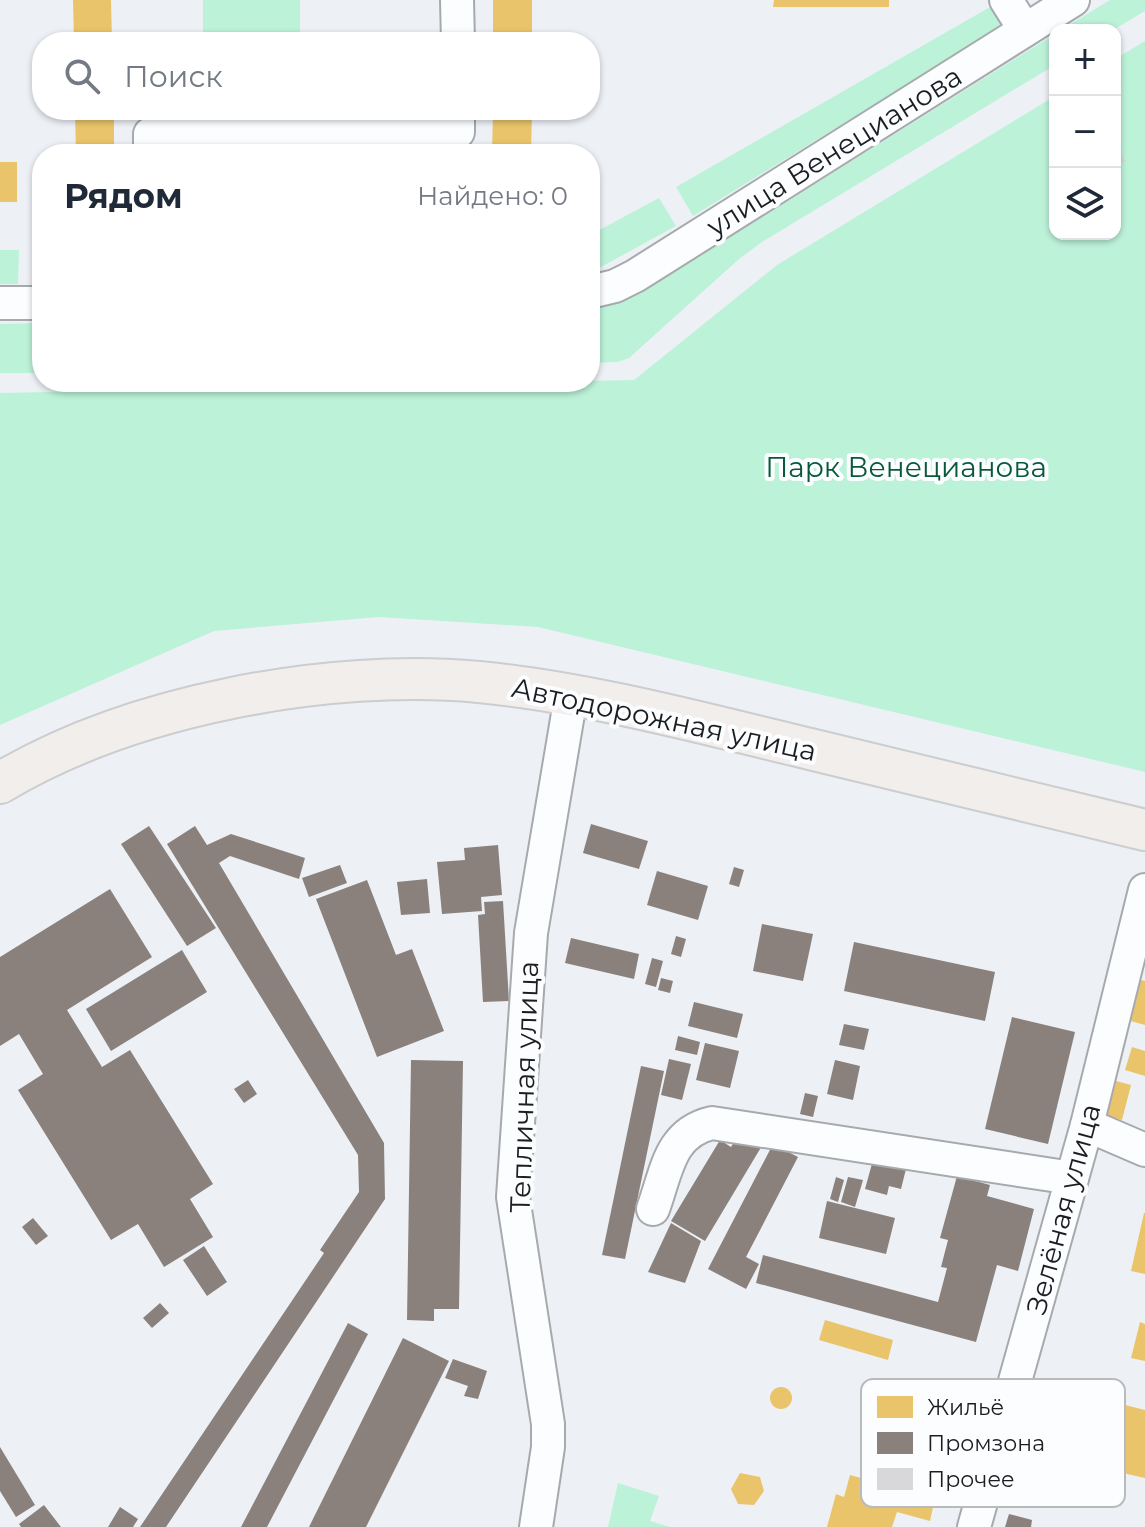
<!DOCTYPE html>
<html lang="ru">
<meta charset="utf-8">
<style>
:root{--surface:#fff;--page:#f2f2f3;--text:#1f2937;--muted:#747a83;--line:#e0e1e3}
body{margin:0;font-family:Montserrat,sans-serif;background:var(--page);color:var(--text)}
.controls{position:absolute;right:24px;top:24px;display:grid;overflow:hidden;border-radius:16px;box-shadow:0 2px 6px #0004}
.controls button{width:72px;height:72px;display:grid;place-items:center;padding:0;border:0;border-bottom:2px solid var(--line);background:var(--surface);color:var(--text);font:40px sans-serif}
.list{margin:0;padding:0;list-style:none}
h2{display:flex;justify-content:space-between;align-items:center;height:104px;margin:0;padding:0 32px;font-size:34px}
h2 small{font-size:26px;font-weight:400;color:var(--muted)}
.icon{flex:none;width:44px;height:44px;fill:none;stroke:currentColor;stroke-width:2;stroke-linecap:round;stroke-linejoin:round}
.map{position:relative;flex:none;width:1145px;height:1527px;overflow:hidden}
.search{position:absolute;background:var(--surface);box-shadow:0 2px 6px #0004;left:32px;top:32px;width:568px;height:88px;display:flex;align-items:center;gap:20px;box-sizing:border-box;padding:0 28px;border-radius:32px;color:var(--muted);font-size:30px}
.panel{position:absolute;background:var(--surface);box-shadow:0 2px 6px #0004;left:32px;top:144px;width:568px;height:248px;border-radius:32px}
.map>svg:first-child{display:block}
.green{fill:#bcf2d8}
.homes{fill:#e9c46a}
.industry{fill:#8a817c}
.building{fill:#d8d8db}
.lines{fill:none;stroke-linecap:round;stroke-linejoin:round}
.minor-casing{stroke:#a7aaad;stroke-width:36}
.major-casing{stroke:#cbcdcf;stroke-width:44}
.minor{stroke:#fcfdfe;stroke-width:32}
.major{stroke:#f2eeec;stroke-width:40}
.labels{text-anchor:middle;dominant-baseline:central;stroke-width:8;stroke-linejoin:round;paint-order:stroke}
.street-label{font-size:28px;fill:#1b1e21;stroke:#fcfdff}
.park-label{font-size:28px;fill:#085939;stroke:#fcfdff}
.key{fill:#fcfdff;stroke:#b8babc;stroke-width:2}
.key-label{font-size:22px;fill:#1b1e21}
</style>
<div class="map">
<svg width="1145" height="1527" viewBox="0 0 1145 1527">
<rect width="100%" height="100%" fill="#edf1f6"/>
<g class="green">
<rect x="203" y="0" width="97" height="42"/>
<polygon points="1110,0 1145,0 1145,11 1113,30 1061,30"/>
<polygon points="990,7 1002,26 693,216 676,187"/>
<polygon points="1055,34 1055,65 762,242 739,259 629,358 618,362 590,363 590,308 623,298 741,230"/>
<polygon points="1145,41 1145,772 538,627 379,617 214,631 0,725 0,393 634,380 777,265 1055,96 1055,234 1115,234 1115,59"/>
<polygon points="659,198 676,226 590,273 590,235"/>
<polygon points="0,250 19,250 18,284 0,284"/>
<polygon points="42,323 42,373 0,373 0,324"/>
<polygon points="618,1483 659,1496 650,1521 670,1527 608,1527"/>
</g>
<g class="homes">
<polygon points="73,0 111,0 112,42 74,42"/>
<rect x="493" y="0" width="39" height="42"/>
<polygon points="774,0 889,0 889,7 773,7"/>
<polygon points="75,110 114,110 114,154 76,154"/>
<polygon points="493,110 532,110 531,154 492,154"/>
<rect x="0" y="162" width="17" height="40"/>
<polygon points="1138,979 1145,981 1145,1025 1127,1020"/>
<polygon points="1132,1047 1145,1051 1145,1076 1125,1070"/>
<polygon points="1116,1081 1131,1085 1122,1120 1107,1116"/>
<polygon points="1144,1213 1145,1213 1145,1274 1131,1271"/>
<polygon points="825,1320 893,1340 888,1360 819,1340"/>
<polygon points="1140,1322 1145,1324 1145,1361 1131,1358"/>
<circle cx="781" cy="1398" r="11"/>
<polygon points="1125,1405 1145,1410 1145,1478 1109,1470"/>
<polygon points="740,1473 760,1477 764,1491 754,1505 738,1504 731,1489"/>
<polygon points="850,1475 935,1498 930,1521 897,1512 892,1527 827,1527 836,1494 844,1497"/>
</g>
<g class="industry">
<polygon points="591,824 648,841 639,869 583,853"/>
<polygon points="149,826 216,928 187,946 121,844"/>
<polygon points="195,826 207,845 231,834 305,858 299,879 230,856 219,863 384,1143 385,1199 166,1527 140,1527 324,1253 320,1250 359,1192 358,1155 167,844"/>
<polygon points="498,845 502,895 481,897 482,911 442,914 437,862 465,860 464,848"/>
<polygon points="340,865 347,883 309,897 302,878"/>
<polygon points="734,867 744,870 739,887 729,884"/>
<polygon points="657,871 708,886 698,920 647,905"/>
<polygon points="427,879 430,913 401,915 397,882"/>
<polygon points="367,880 396,955 412,949 444,1031 377,1057 316,899"/>
<polygon points="110,889 152,957 67,1010 102,1067 130,1050 213,1184 190,1199 213,1237 164,1267 138,1224 111,1240 18,1090 43,1074 19,1034 0,1046 0,957"/>
<polygon points="503,901 509,1001 483,1002 478,915 485,914 484,902"/>
<polygon points="762,924 813,934 803,981 753,971"/>
<polygon points="676,936 686,939 681,957 671,954"/>
<polygon points="571,938 639,954 634,979 565,963"/>
<polygon points="854,942 995,972 985,1021 844,991"/>
<polygon points="182,950 207,992 111,1051 86,1009"/>
<polygon points="652,958 663,961 656,987 645,984"/>
<polygon points="661,978 673,981 670,993 658,990"/>
<polygon points="694,1002 743,1014 737,1038 688,1026"/>
<polygon points="1012,1017 1075,1032 1048,1144 985,1129"/>
<polygon points="844,1024 869,1029 864,1050 839,1045"/>
<polygon points="678,1036 700,1042 697,1055 675,1050"/>
<polygon points="705,1043 739,1051 730,1088 696,1080"/>
<polygon points="669,1059 691,1064 682,1100 661,1095"/>
<polygon points="411,1060 463,1061 459,1309 434,1309 434,1321 407,1320"/>
<polygon points="835,1060 860,1066 853,1100 827,1094"/>
<polygon points="641,1066 664,1071 625,1259 602,1255"/>
<polygon points="248,1080 257,1094 244,1103 234,1089"/>
<polygon points="805,1093 818,1096 813,1117 800,1114"/>
<polygon points="741,1131 763,1144 705,1241 671,1221 720,1140 731,1147"/>
<polygon points="773,1144 798,1157 746,1257 759,1264 746,1289 708,1269"/>
<polygon points="873,1160 906,1169 901,1189 889,1186 887,1195 865,1189"/>
<polygon points="957,1176 990,1185 987,1196 1034,1209 1018,1271 997,1265 976,1342 756,1283 763,1255 938,1302 947,1268 941,1267 948,1240 940,1238"/>
<polygon points="836,1177 844,1180 838,1202 830,1199"/>
<polygon points="848,1177 863,1180 855,1207 841,1202"/>
<polygon points="827,1201 895,1218 886,1254 819,1238"/>
<polygon points="33,1218 48,1236 36,1245 22,1227"/>
<polygon points="671,1223 701,1241 685,1283 648,1272"/>
<polygon points="204,1246 227,1282 207,1296 183,1260"/>
<polygon points="160,1303 169,1313 152,1328 143,1318"/>
<polygon points="348,1323 368,1334 267,1527 241,1527"/>
<polygon points="403,1338 449,1361 366,1527 309,1527"/>
<polygon points="453,1359 487,1371 478,1399 464,1396 468,1386 445,1378"/>
<polygon points="0,1447 35,1505 16,1517 0,1491"/>
<polygon points="44,1505 61,1527 21,1527 19,1524"/>
<polygon points="120,1507 138,1519 133,1527 108,1527"/>
<polygon points="1009,1514 1032,1520 1031,1527 1005,1527"/>
</g>
<polygon class="building" points="1115,144 1125,161 1115,166"/>
<g class="lines">
<g class="minor-casing">
<g id="minor">
<polyline points="457,0 458,42"/>
<polyline points="1006,0 1025,30"/>
<polyline points="150,154 150,134 458,132 458,110"/>
<polyline points="590,292 615,286 635,276 1073,0"/>
<polyline points="0,303 42,303"/>
<polyline points="1087,1125 1145,1150"/>
<path d="M653 1209C667 1171 669 1133 712 1123L1072 1178"/>
<polyline points="536,1527 548,1447 548,1424 513,1197 531,933 571,696"/>
<polyline points="974,1527 1087,1125 1145,890"/>
</g>
</g>
<g class="major-casing">
<path id="major" d="M0 783C130 705 329 668 479 682 591 693 701 723 810 749 922 776 1033 803 1145 830"/>
</g>
<use href="#minor" class="minor"/>
<use href="#major" class="major"/>
</g>
<g class="labels">
<g class="street-label">
<text transform="translate(834 151) rotate(-32)">улица Венецианова</text>
<text transform="translate(664 719) rotate(12)">Автодорожная улица</text>
<text transform="translate(524 1087) rotate(-88)">Тепличная улица</text>
<text transform="translate(1063 1209) rotate(-75)">Зелёная улица</text>
</g>
<g class="park-label">
<text x="906" y="467">Парк Венецианова</text>
</g>
</g>
<rect x="861" y="1379" width="264" height="128" rx="12" class="key"/>
<rect x="877" y="1396" width="36" height="22" fill="#e9c46a"/>
<rect x="877" y="1432" width="36" height="22" fill="#8a817c"/>
<rect x="877" y="1468" width="36" height="22" fill="#d8d8db"/>
<g class="key-label">
<text x="927" y="1415">Жильё</text>
<text x="927" y="1451">Промзона</text>
<text x="927" y="1487">Прочее</text>
</g>
</svg>
<div class="controls">
<button>+</button>
<button>−</button>
<button><svg class="icon" aria-label="layers" viewBox="0 0 24 24"><path d="M12 4l9 5-9 5-9-5zM3 14l9 5 9-5"/></svg></button>
</div>
<div class="search"><svg class="icon" aria-label="search" viewBox="0 0 24 24"><circle cx="10" cy="10" r="6"/><path d="M15 15l6 6"/></svg>Поиск</div>
<section class="panel">
<h2>Рядом<small>Найдено: 0</small></h2>
<ul class="list">
</ul>
</section>
</div>
